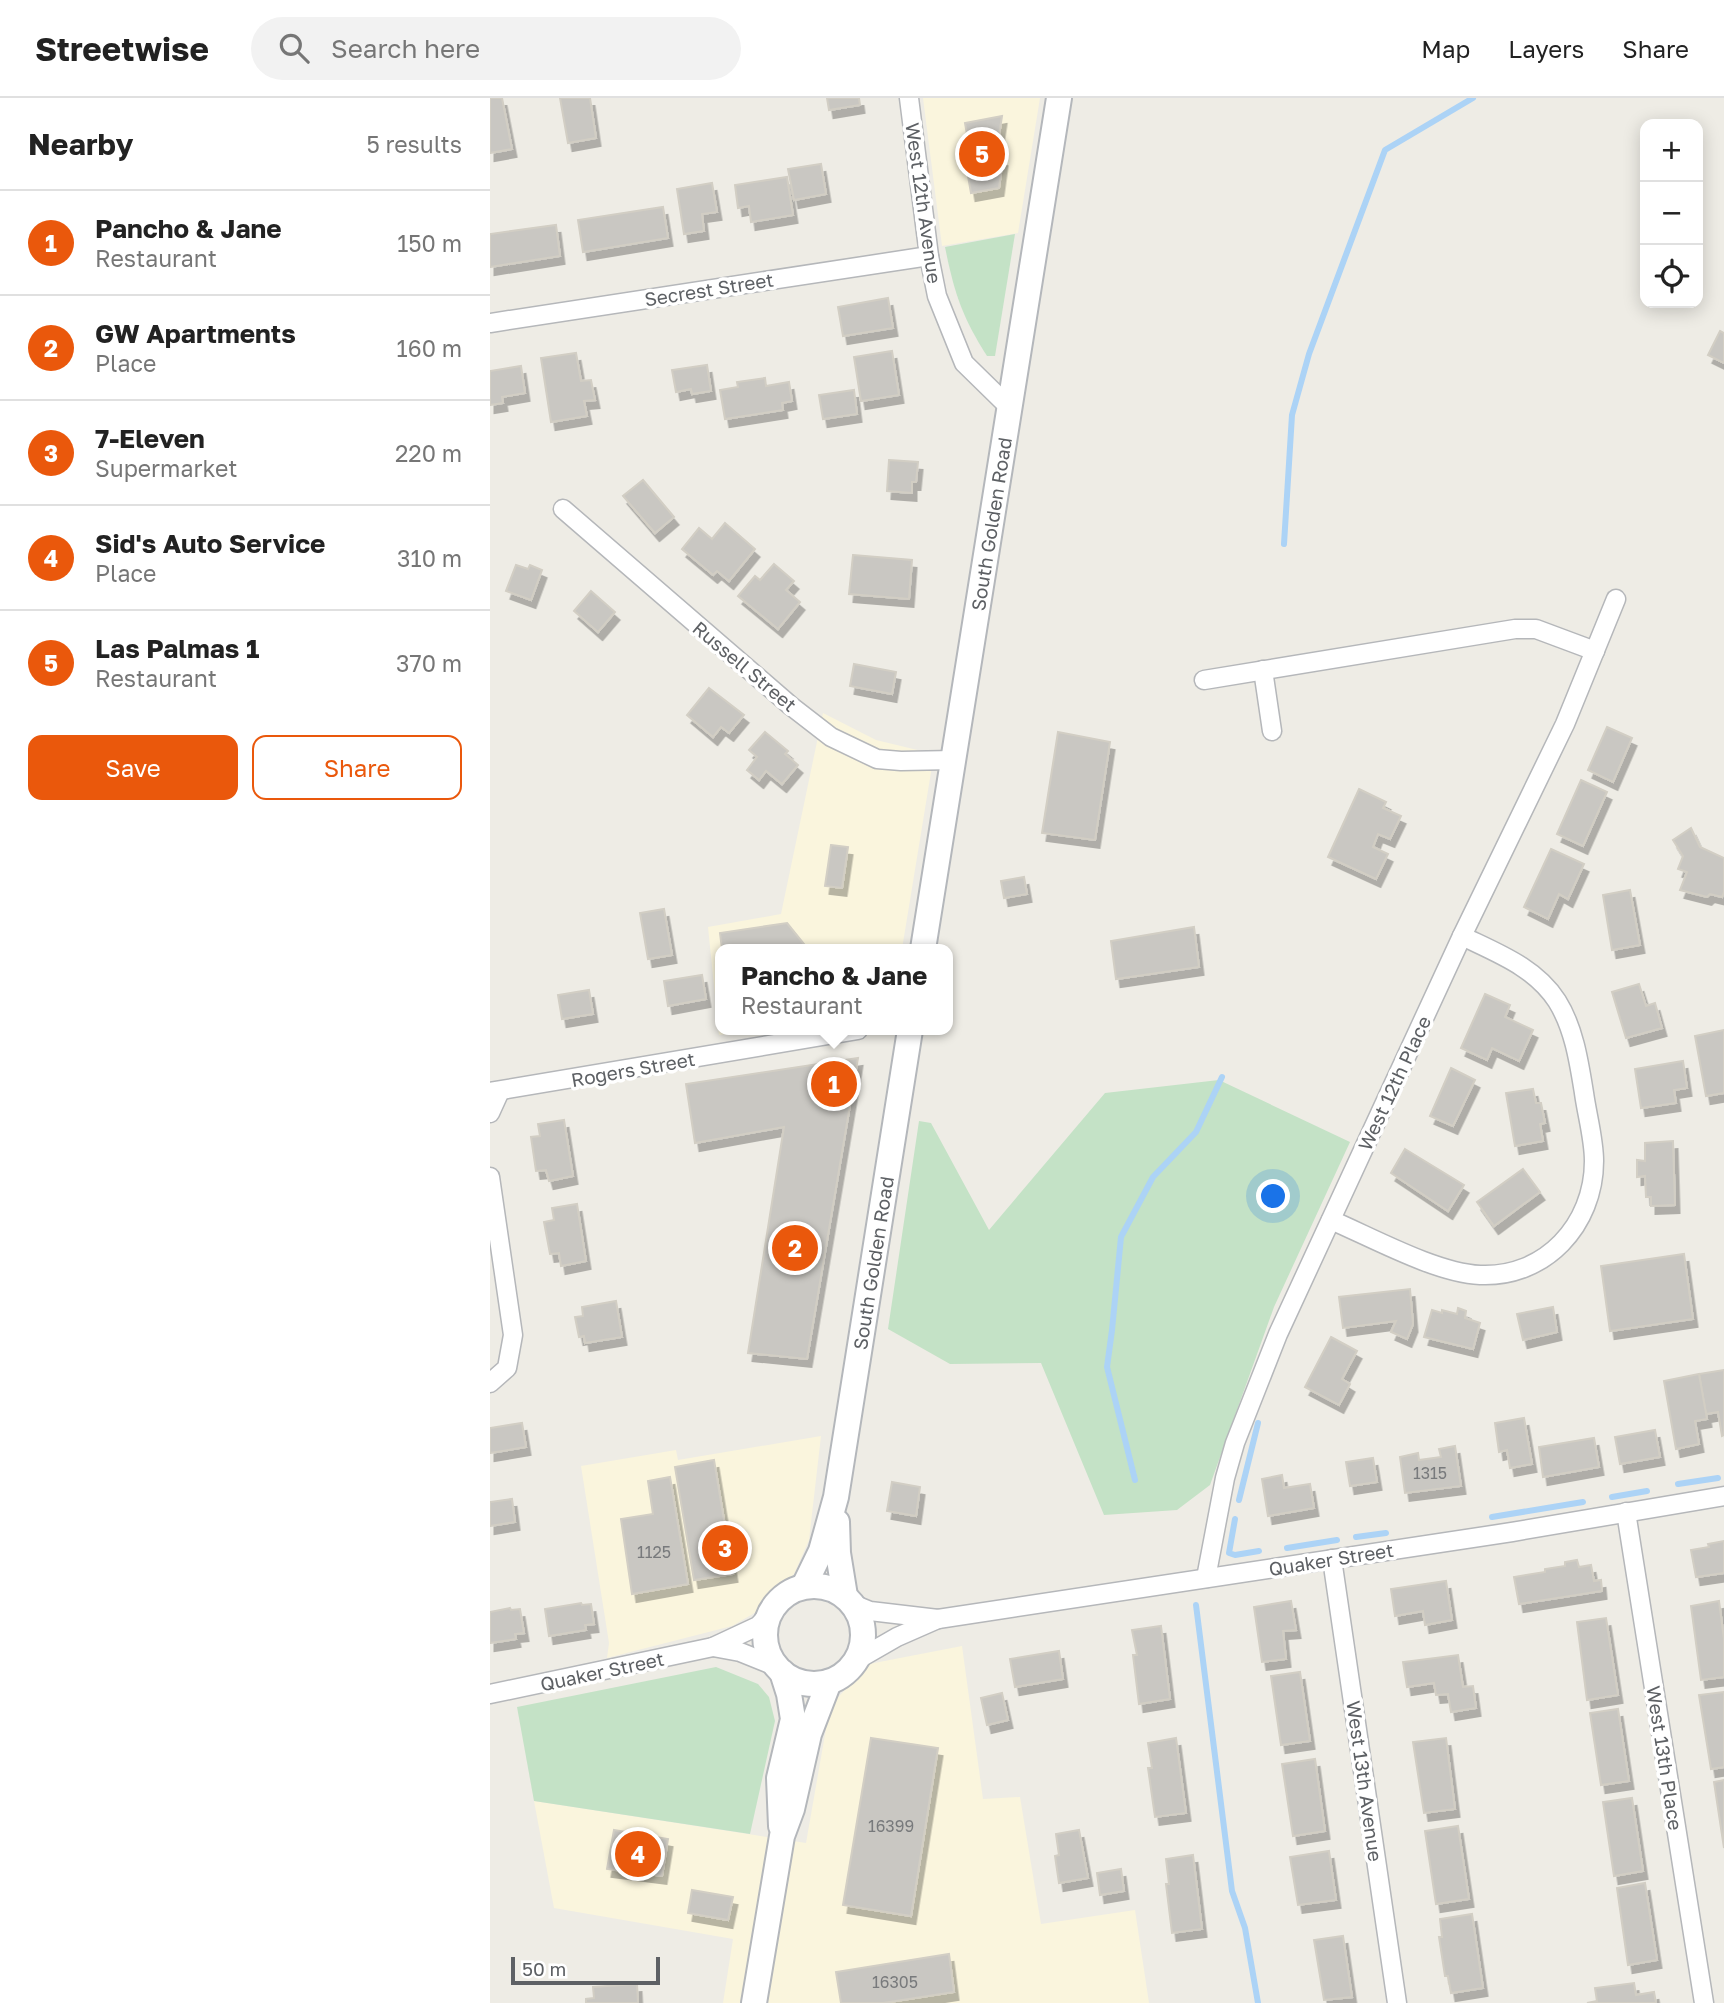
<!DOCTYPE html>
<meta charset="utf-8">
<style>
:root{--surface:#fff;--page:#f2f2f2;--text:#222;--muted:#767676;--line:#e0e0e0;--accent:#ea580c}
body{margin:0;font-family:"Golos Text",sans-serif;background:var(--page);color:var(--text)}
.controls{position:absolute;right:21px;top:21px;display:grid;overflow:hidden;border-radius:14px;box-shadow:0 4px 18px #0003}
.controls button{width:63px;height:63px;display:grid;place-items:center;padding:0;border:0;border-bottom:2px solid var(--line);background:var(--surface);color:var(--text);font:35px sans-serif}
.scale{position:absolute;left:21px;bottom:18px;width:149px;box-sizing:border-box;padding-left:7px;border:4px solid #5d6064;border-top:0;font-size:19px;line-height:24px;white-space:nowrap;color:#5d6064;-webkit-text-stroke:5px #fff;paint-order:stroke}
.you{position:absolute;left:784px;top:1099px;width:24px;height:24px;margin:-18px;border:5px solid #fff;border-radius:50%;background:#1a73e8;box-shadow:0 0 0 10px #1a73e833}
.badge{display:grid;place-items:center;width:46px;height:46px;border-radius:50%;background:var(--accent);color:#fff;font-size:23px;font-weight:700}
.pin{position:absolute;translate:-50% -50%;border:4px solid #fff;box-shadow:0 2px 7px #0006}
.popup{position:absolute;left:225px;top:846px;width:238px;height:91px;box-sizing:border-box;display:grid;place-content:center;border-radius:14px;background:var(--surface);filter:drop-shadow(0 2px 5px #0005);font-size:23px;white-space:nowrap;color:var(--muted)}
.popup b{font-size:26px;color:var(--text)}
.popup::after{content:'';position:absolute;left:50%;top:100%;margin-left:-14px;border:14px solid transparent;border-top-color:var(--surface)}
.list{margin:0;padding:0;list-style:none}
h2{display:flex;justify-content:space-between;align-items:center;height:91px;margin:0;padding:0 28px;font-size:30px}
h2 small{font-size:23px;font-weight:400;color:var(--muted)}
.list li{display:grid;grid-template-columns:46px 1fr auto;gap:21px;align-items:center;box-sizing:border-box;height:105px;padding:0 28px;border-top:2px solid var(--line)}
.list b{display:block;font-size:26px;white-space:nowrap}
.list p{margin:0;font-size:23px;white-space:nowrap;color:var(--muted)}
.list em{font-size:23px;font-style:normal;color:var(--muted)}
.actions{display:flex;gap:14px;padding:21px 28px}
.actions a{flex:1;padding:16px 0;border:2px solid var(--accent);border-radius:14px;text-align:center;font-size:24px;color:var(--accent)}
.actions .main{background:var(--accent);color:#fff}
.icon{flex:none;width:38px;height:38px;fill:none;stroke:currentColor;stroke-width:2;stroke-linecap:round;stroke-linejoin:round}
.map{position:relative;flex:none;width:1234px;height:1905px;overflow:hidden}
header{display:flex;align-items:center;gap:42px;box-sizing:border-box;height:98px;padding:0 35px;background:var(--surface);border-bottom:2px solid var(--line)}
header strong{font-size:33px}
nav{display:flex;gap:38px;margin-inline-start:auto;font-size:24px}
.search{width:490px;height:63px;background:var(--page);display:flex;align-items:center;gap:18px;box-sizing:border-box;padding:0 24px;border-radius:38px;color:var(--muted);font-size:26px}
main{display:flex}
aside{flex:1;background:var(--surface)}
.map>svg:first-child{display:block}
.commercial{fill:#faf5dd}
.green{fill:#c4e2c6}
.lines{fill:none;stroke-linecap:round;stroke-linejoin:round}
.stream{stroke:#acd3f6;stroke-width:6}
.building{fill:#c9c7c2;stroke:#d2cec4;stroke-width:2;filter:url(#shadow)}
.street-casing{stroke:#b5b7ba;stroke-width:21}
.secondary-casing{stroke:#b4b7bb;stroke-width:28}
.street{stroke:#fff;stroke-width:18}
.secondary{stroke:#fff;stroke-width:24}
.labels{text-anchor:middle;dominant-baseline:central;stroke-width:7;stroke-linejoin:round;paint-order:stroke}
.number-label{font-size:16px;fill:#787a7c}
.street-label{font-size:19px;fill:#5d6064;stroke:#fff}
</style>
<header>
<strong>Streetwise</strong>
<div class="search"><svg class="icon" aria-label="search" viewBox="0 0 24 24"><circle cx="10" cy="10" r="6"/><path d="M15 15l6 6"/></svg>Search here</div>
<nav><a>Map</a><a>Layers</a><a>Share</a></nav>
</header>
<main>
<aside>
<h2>Nearby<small>5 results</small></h2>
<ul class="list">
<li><span class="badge">1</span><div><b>Pancho &amp; Jane</b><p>Restaurant</p></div><em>150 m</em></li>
<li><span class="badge">2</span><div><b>GW Apartments</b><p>Place</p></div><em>160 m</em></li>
<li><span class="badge">3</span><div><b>7-Eleven</b><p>Supermarket</p></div><em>220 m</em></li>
<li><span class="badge">4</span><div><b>Sid's Auto Service</b><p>Place</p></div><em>310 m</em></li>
<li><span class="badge">5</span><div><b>Las Palmas 1</b><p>Restaurant</p></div><em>370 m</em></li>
</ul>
<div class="actions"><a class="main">Save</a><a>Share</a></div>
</aside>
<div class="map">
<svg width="1234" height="1905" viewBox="0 0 1234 1905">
<defs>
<filter id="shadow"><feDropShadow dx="4.5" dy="8" stdDeviation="0" flood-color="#0004"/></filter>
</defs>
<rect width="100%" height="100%" fill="#eeece5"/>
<g class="commercial">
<polygon points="433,0 550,0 528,135 452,148"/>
<polygon points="333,615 386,642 444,656 412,851 230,851 230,932 266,932 229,937 218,829 291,816"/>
<polygon points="331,1338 319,1442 304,1476 294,1486 279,1498 268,1513 242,1528 117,1560 119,1545 91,1368 186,1352 188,1362"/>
<polygon points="472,1548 493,1701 530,1699 551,1826 645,1812 659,1905 233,1905 243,1841 64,1810 44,1703 316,1745 340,1608 379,1566"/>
</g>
<g class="green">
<path d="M525 136 505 258H497C472 219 464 194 455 149Z"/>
<polygon points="729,982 860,1044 784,1209 720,1387 687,1412 614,1417 551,1265 460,1266 398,1231 429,1023 441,1025 499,1132 615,995"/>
<polygon points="226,1569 268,1586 279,1599 285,1623 260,1736 44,1703 27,1609"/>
</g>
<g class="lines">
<g class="stream">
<polyline points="794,446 802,317 819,256 895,52 983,0"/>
<polyline points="645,1382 617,1269 622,1232 631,1139 663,1079 706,1034 732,979"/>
<polyline points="1188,1386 1228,1380"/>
<polyline points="1122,1399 1157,1393"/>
<polyline points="749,1402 768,1325"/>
<polyline points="1002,1419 1093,1404"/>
<polyline points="745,1421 739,1455 745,1457 769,1453"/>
<polyline points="866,1439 896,1435"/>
<polyline points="797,1450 847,1442"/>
<polyline points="706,1507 742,1793 755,1830 768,1905"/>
</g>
</g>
<g class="building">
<polygon points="0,0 12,0 22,51 0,55"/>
<polygon points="70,0 100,0 106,40 78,45"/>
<polygon points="337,0 369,0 370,7 339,12"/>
<polygon points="512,18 506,57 513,60 509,90 481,95 475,61 481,59 475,25"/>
<polygon points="331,66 336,96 304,102 298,71"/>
<polygon points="297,79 303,117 261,124 259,108 248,110 245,87"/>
<polygon points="222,85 227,114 212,116 214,133 194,136 187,91"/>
<polygon points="173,109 178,140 93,154 88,122"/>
<polygon points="66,127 70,158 0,169 0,136"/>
<polygon points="398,200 403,230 353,238 348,209"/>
<polygon points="1230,233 1234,235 1234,265 1218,257"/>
<polygon points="402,253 409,297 371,303 364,259"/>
<polygon points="86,255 91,283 101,282 105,302 94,303 97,318 61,324 51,260"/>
<polygon points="217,267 221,293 202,296 201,291 186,294 182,272"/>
<polygon points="31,268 35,295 12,299 13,305 0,307 0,273"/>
<polygon points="275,280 276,288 299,284 302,303 292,305 293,312 235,321 230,292 248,289 247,284"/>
<polygon points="364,292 367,316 333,321 329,297"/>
<polygon points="399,362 428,364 426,384 422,384 422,395 397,393"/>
<polygon points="153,382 184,419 165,435 133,398"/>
<polygon points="235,425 265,451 239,483 227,473 223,477 192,451 209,430 222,441"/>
<polygon points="363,457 422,462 419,501 359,496"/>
<polygon points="284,466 304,483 296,492 310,504 288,531 248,498 265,478 270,482"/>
<polygon points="26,467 38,471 40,467 52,472 41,502 16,493"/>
<polygon points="101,493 125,514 108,534 84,513"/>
<polygon points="364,566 406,574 402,596 360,588"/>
<polygon points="219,590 254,617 239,635 231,629 223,639 197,617"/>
<polygon points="1117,629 1142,640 1123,684 1098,672"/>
<polygon points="275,634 298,653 295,656 308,667 292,686 276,673 269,682 257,672 267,659 259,652"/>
<polygon points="568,634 620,644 605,742 552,735"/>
<polygon points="1091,682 1117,694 1093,748 1067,736"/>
<polygon points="869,691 896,704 893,710 911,718 900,741 888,736 883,749 898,756 886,781 838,759"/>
<polygon points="1201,730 1210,749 1234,760 1234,794 1232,799 1220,796 1217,799 1190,792 1197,774 1188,771 1193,758 1183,742"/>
<polygon points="341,747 358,749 352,790 335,788"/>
<polygon points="1061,751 1094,766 1078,801 1069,796 1058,821 1034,809"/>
<polygon points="534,779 537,796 514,800 511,783"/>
<polygon points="1140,792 1150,847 1122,852 1113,797"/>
<polygon points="174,811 182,857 158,861 150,815"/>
<polygon points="297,825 318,851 232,851 230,835"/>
<polygon points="704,829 709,869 626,881 621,843"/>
<polygon points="212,877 216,901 178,908 174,883"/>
<polygon points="1149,886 1156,908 1165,905 1172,930 1136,940 1122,894"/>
<polygon points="99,892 103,916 72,921 68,897"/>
<polygon points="995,896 1020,907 1015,919 1043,932 1029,963 1002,950 997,962 971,950"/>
<polygon points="1234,932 1234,995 1216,998 1205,938"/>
<polygon points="368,960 317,1261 258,1255 294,1029 205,1045 196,986"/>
<polygon points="1193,963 1197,990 1184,992 1186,1005 1151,1010 1145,971"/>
<polygon points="961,970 985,982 963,1028 940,1018"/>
<polygon points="1043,991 1046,1005 1051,1005 1055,1025 1050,1026 1053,1043 1025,1048 1016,995"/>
<polygon points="74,1022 83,1078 59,1083 56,1072 46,1073 41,1039 50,1038 48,1026"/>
<polygon points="1183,1043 1185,1107 1161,1108 1161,1099 1156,1099 1155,1078 1147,1079 1147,1062 1155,1063 1155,1045"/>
<polygon points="915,1051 974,1087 958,1113 901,1075"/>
<polygon points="1033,1071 1050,1094 1004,1128 987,1104"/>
<polygon points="87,1106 96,1163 71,1168 69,1155 60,1156 54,1124 64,1122 62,1110"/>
<polygon points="1194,1156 1203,1221 1120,1233 1111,1168"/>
<polygon points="920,1191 923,1226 917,1241 901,1234 906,1223 853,1230 849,1199"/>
<polygon points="126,1203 132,1239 95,1245 94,1238 89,1239 85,1219 93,1218 92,1209"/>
<polygon points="1063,1209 1067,1234 1033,1242 1027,1216"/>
<polygon points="968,1210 976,1213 975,1220 990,1225 983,1251 934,1239 942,1212 952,1215 952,1212 967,1216"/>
<polygon points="841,1239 867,1253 852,1281 860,1286 849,1307 815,1289"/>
<polygon points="1234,1272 1234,1337 1232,1338 1228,1314 1216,1316 1209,1276"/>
<polygon points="1209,1276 1217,1321 1205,1323 1209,1346 1186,1351 1174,1283"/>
<polygon points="1034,1320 1042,1366 1020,1370 1017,1352 1009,1354 1005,1325"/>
<polygon points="32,1325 36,1349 0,1355 0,1330"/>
<polygon points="1165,1332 1170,1359 1130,1366 1125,1339"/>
<polygon points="1104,1340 1109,1369 1053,1379 1049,1349"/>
<polygon points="965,1348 971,1388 915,1395 910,1359 928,1355 929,1362 951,1359 949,1351"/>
<polygon points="883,1360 887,1384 860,1388 856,1364"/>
<polygon points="224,1362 243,1476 204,1482 185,1369"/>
<polygon points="792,1377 794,1390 820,1386 824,1410 778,1418 772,1381"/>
<polygon points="180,1379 198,1486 142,1496 131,1421 163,1416 158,1383"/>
<polygon points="402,1384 430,1389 426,1418 397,1413"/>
<polygon points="22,1401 25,1424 0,1428 0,1404"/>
<polygon points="1234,1443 1234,1475 1206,1479 1201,1452 1219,1449 1218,1446"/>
<polygon points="1087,1462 1089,1469 1101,1467 1104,1483 1111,1482 1112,1493 1029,1506 1024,1479 1055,1474 1055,1471 1075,1468 1075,1464"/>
<polygon points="956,1483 962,1522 935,1527 933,1513 905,1518 901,1491"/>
<polygon points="801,1503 806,1532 793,1533 796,1561 772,1564 764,1509"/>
<polygon points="1229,1503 1234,1541 1234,1579 1211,1582 1201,1508"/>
<polygon points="91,1505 92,1507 101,1506 104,1526 95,1527 96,1532 59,1538 55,1511"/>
<polygon points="20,1510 21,1512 30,1511 34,1535 25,1536 26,1541 0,1545 0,1514"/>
<polygon points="1116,1520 1128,1597 1097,1602 1087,1524"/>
<polygon points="671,1528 680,1601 649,1606 643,1557 647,1557 642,1532"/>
<polygon points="569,1553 573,1581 525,1589 520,1561"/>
<polygon points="968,1557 973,1589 983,1588 986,1610 961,1614 958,1596 946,1597 944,1585 917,1589 913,1564"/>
<polygon points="810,1574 820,1643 791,1647 781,1578"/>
<polygon points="1234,1594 1234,1669 1221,1671 1209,1597"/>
<polygon points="512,1595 518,1622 497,1627 491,1600"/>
<polygon points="1128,1611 1139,1683 1111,1687 1100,1615"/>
<polygon points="381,1640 448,1650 421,1818 353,1807"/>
<polygon points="686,1640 696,1715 665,1719 658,1670 662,1670 658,1645"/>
<polygon points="956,1640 965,1711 934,1715 923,1644"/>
<polygon points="825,1661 835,1733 803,1738 792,1666"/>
<polygon points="1234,1682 1234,1750 1224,1684"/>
<polygon points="1142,1700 1153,1773 1124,1778 1113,1704"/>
<polygon points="968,1728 979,1801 946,1806 935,1733"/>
<polygon points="124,1732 178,1741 172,1778 117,1771"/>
<polygon points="589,1732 598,1780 569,1785 565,1758 569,1757 566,1736"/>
<polygon points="839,1753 846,1802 808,1807 800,1759"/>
<polygon points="703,1757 712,1831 682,1835 676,1786 679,1786 676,1761"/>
<polygon points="631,1771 634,1793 610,1797 607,1775"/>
<polygon points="1155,1785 1167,1862 1138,1867 1127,1790"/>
<polygon points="202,1792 243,1799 238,1822 198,1815"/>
<polygon points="982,1816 993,1890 961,1895 958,1878 955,1878 949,1839 952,1839 950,1821"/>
<polygon points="853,1838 862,1899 834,1902 824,1842"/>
<polygon points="459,1856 464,1894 393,1905 351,1905 346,1874"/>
<polygon points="1144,1885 1146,1897 1164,1894 1166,1905 1097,1905 1107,1903 1105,1890"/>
<polygon points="147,1886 148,1905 96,1905 96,1901 104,1900 103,1889"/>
</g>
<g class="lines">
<g class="street-casing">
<g id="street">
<polyline points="419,0 439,158 447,198 474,265 520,310"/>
<polyline points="0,225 439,158"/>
<polyline points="73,411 301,608 341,639 387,661 411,663 464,662"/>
<polyline points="773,572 782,633"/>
<polyline points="714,582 1025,531 1046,531 1105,553"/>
<polyline points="0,994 368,932"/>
<polyline points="0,1015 10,993"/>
<polyline points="0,1079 23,1237 17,1270 0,1285"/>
<path d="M841 1122C883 1140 946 1175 990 1177 1055 1180 1104 1127 1104 1063 1104 1041 1097 1017 1094 995 1089 964 1084 930 1067 903 1045 869 1007 855 972 838"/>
<polyline points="1136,1414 1214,1905"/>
<polyline points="842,1461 907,1905"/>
<polyline points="716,1480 735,1380 745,1345 788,1236 972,838 1075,626 1126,501"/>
<polyline points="363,1506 380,1513 448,1521 407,1539 367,1562"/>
<polyline points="279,1516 268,1528 223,1549 250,1554 285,1568"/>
<polyline points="448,1521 1022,1434 1234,1398"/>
<polyline points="0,1596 223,1549"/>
</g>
</g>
<g class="secondary-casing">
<g id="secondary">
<polyline points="433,851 569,0"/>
<polyline points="347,1424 348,1455 355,1498"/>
<circle cx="324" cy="1537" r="49"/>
<polyline points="314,1488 331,1453 346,1399 420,932"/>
<polyline points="291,1728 289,1680 303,1621 299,1596 292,1574"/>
<polyline points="264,1905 292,1738 302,1711 319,1636 339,1584"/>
</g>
</g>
<use href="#street" class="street"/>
<use href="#secondary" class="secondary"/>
</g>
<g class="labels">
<g class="number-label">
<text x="940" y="1375">1315</text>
<text x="164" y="1454">1125</text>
<text x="401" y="1728">16399</text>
<text x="405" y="1884">16305</text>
</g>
<g class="street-label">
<text transform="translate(434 105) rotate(82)">West 12th Avenue</text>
<text transform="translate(219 191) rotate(-9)">Secrest Street</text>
<text transform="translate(501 426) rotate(-81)">South Golden Road</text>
<text transform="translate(255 568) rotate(40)">Russell Street</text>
<text transform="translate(143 971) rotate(-10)">Rogers Street</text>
<text transform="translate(904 985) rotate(-65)">West 12th Place</text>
<text transform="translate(383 1165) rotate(-81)">South Golden Road</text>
<text transform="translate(841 1461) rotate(-9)">Quaker Street</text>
<text transform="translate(112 1573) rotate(-12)">Quaker Street</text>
<text transform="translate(1175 1660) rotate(81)">West 13th Place</text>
<text transform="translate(875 1683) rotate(82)">West 13th Avenue</text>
</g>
</g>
</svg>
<div class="controls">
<button>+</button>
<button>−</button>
<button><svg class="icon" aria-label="locate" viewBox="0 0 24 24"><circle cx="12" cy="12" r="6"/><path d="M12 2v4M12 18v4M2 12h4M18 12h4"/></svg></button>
</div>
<div class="scale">50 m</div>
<div class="you"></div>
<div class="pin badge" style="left:344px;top:986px">1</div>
<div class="popup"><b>Pancho &amp; Jane</b>Restaurant</div>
<div class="pin badge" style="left:305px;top:1150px">2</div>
<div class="pin badge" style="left:235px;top:1450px">3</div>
<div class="pin badge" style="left:148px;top:1756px">4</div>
<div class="pin badge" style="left:492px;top:56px">5</div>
</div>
</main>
